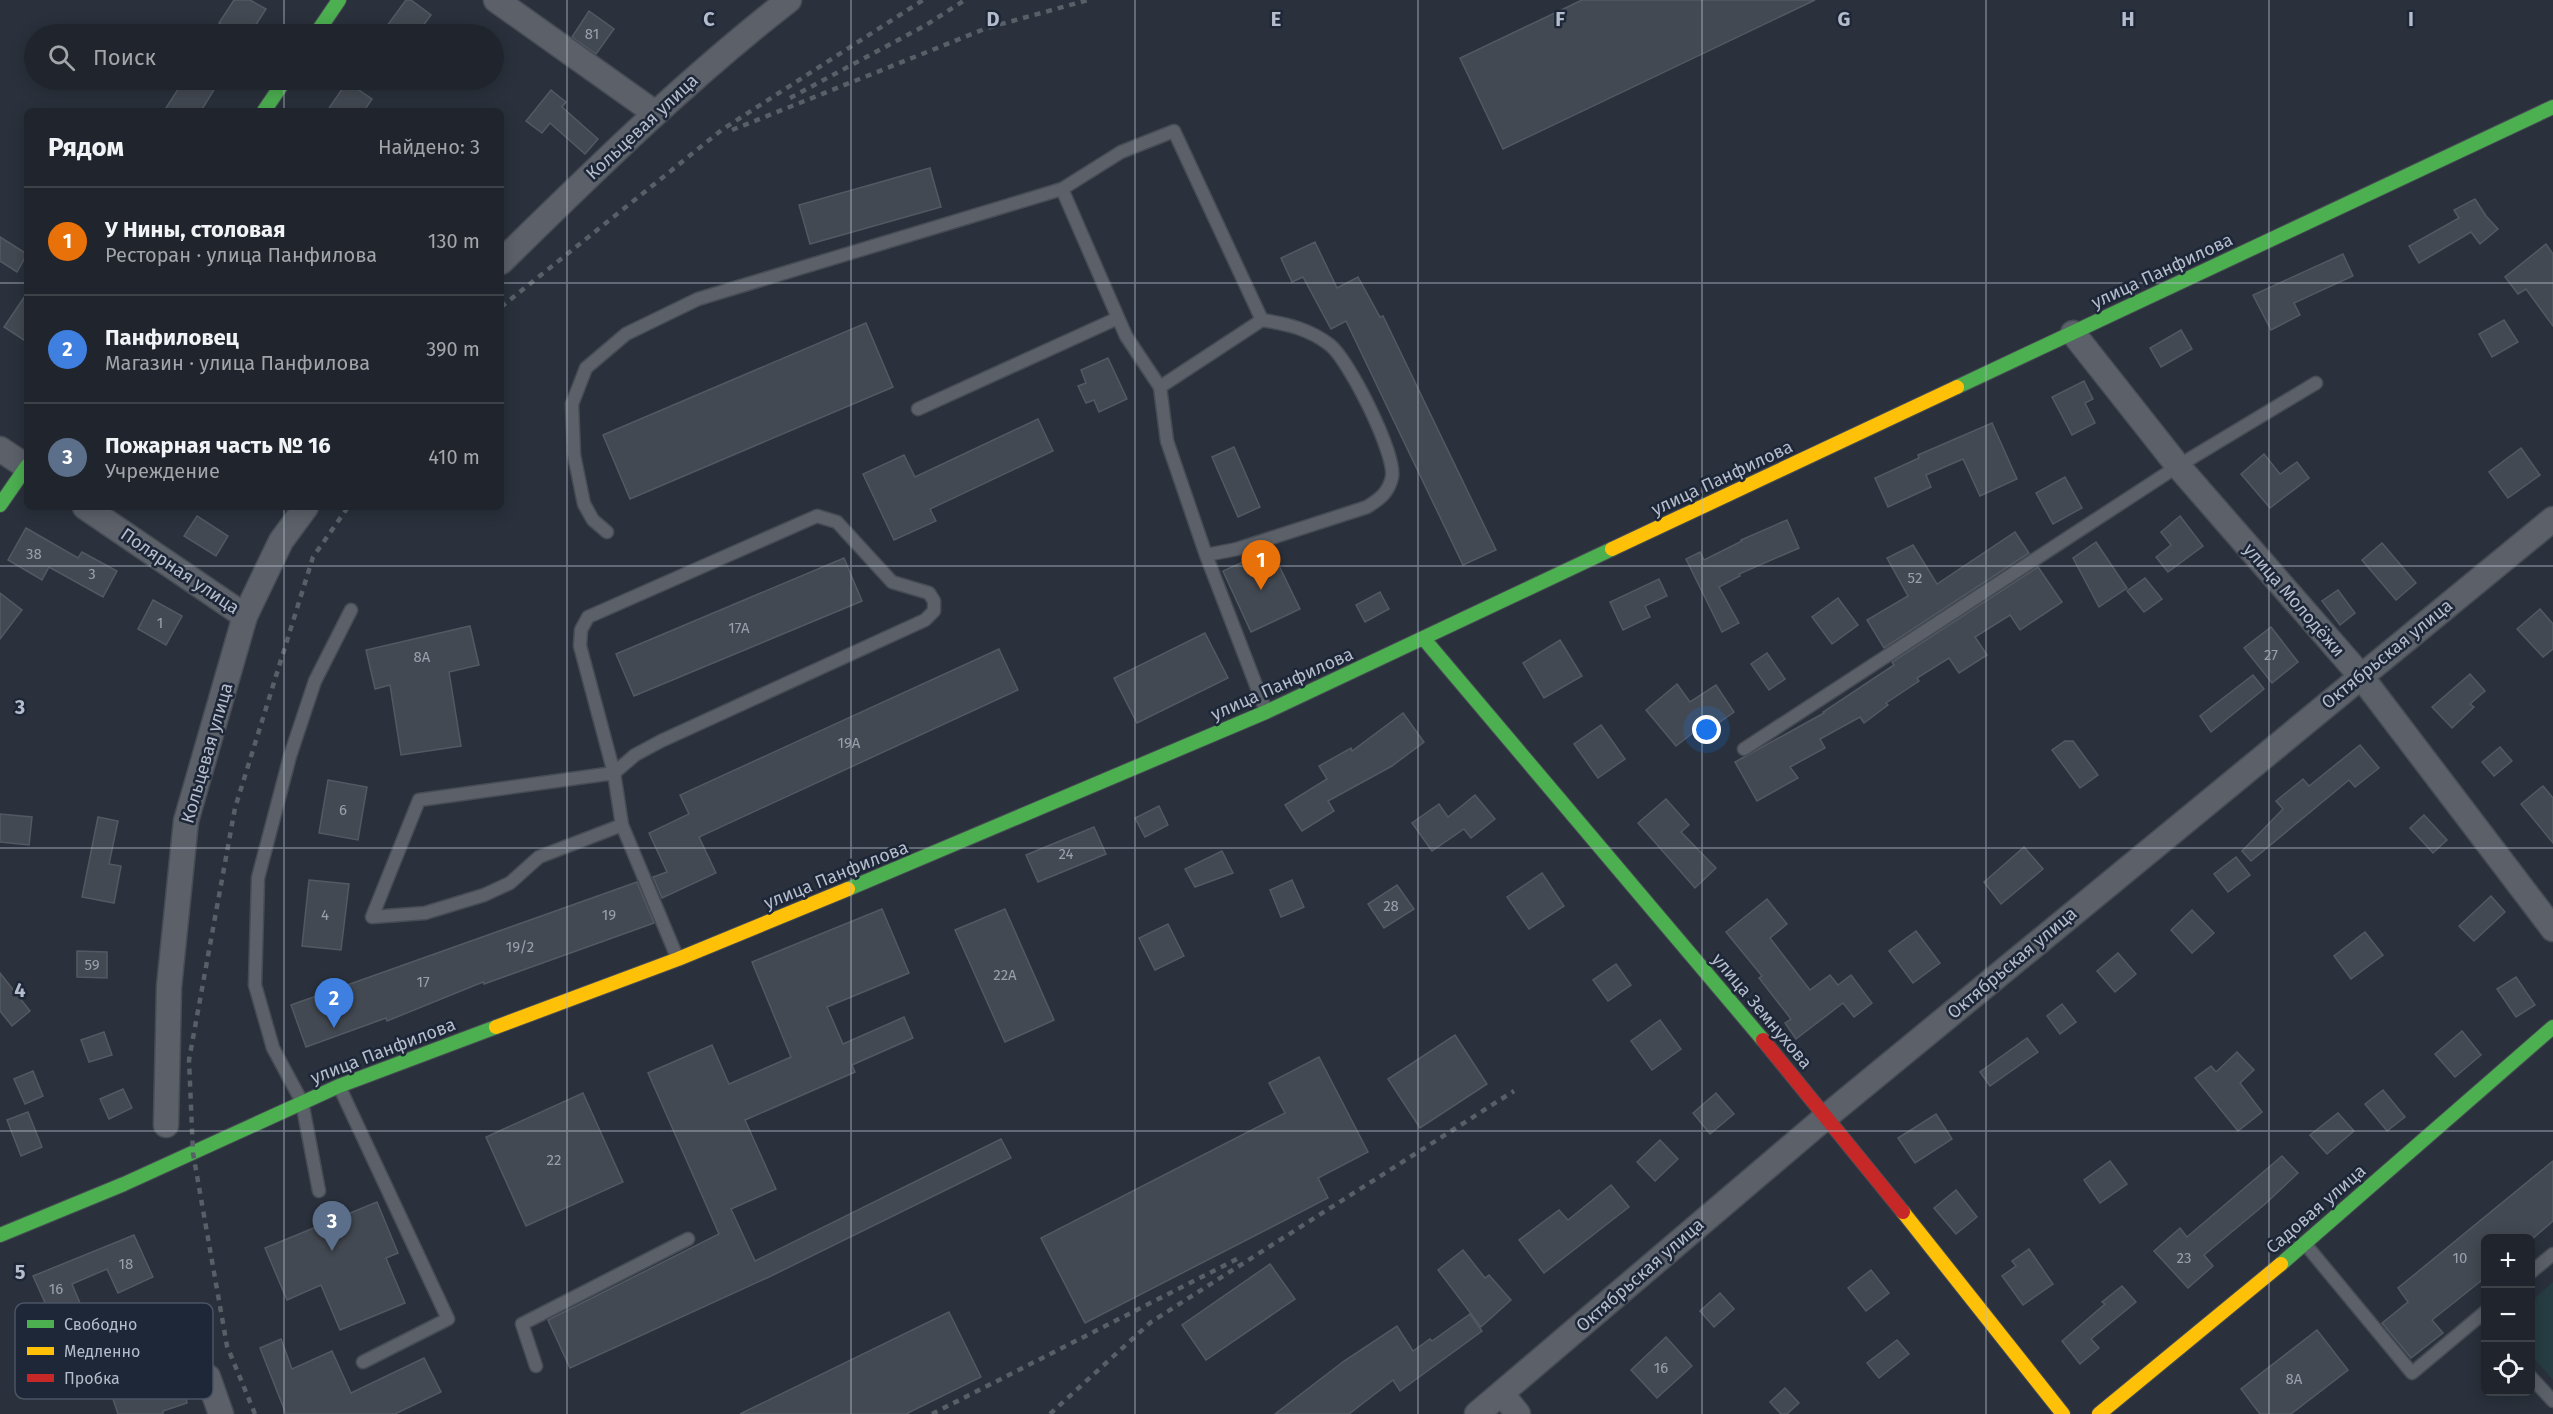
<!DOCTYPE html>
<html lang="ru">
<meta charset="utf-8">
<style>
:root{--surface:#20252d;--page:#282d35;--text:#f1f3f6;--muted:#a2a5aa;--line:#3d4249;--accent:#b45309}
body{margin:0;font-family:"Fira Sans",sans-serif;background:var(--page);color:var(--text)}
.controls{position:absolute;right:18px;bottom:18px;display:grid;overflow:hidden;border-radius:9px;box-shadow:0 3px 15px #0003}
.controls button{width:54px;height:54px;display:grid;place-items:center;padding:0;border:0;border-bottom:2px solid var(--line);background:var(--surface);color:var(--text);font:30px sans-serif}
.you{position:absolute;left:1707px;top:730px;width:21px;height:21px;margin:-15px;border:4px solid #fff;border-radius:50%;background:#1a73e8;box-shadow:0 0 0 9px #1a73e833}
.badge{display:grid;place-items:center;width:39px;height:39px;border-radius:50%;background:var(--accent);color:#fff;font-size:20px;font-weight:700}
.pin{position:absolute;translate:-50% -50px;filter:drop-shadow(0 2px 3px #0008)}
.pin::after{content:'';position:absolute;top:32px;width:21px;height:18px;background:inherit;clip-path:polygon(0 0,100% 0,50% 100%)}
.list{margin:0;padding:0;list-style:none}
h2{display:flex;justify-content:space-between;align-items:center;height:78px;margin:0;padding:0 24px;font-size:26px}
h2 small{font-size:20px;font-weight:400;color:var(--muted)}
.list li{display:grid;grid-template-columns:39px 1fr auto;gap:18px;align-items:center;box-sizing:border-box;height:108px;padding:0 24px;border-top:2px solid var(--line)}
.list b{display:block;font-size:22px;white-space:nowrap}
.list p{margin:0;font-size:20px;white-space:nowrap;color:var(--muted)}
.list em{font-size:20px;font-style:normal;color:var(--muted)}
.icon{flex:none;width:33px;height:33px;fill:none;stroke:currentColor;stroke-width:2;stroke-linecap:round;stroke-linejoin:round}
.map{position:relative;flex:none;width:2553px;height:1414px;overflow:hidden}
.search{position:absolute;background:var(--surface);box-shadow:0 3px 15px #0003;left:24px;top:24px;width:480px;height:66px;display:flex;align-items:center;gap:15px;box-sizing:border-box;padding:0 21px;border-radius:33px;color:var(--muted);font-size:22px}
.panel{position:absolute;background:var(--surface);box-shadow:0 3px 15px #0003;left:24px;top:108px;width:480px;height:402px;border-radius:9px}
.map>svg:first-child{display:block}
.green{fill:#263d43}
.building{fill:#434952;stroke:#525963;stroke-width:1.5}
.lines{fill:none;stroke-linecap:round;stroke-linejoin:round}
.lane-casing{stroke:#474c54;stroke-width:15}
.street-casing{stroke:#474c54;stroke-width:27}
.fast-casing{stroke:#474c54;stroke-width:16}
.slow-casing{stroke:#474c54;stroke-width:16}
.jam-casing{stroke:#474c54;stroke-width:16}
.lane{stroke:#5b6069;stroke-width:12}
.street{stroke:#5b6069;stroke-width:24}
.fast{stroke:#4caf50;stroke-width:14}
.slow{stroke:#ffc107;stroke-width:14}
.jam{stroke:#c62828;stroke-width:14}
.rail{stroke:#595f67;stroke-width:4.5;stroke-dasharray:6 6;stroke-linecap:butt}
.grid{fill:none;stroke:#b5bdcc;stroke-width:1.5;stroke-opacity:0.55}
.labels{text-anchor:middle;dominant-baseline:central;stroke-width:5;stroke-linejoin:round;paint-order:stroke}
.number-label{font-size:15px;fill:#98a0ae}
.street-label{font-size:18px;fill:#b5bdcc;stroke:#1d2738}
.key{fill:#1d2738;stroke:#4b5464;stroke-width:1.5}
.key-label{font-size:16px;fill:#b5bdcc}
.grid-label{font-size:20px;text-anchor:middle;font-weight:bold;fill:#b5bdcc;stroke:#1d2738;stroke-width:5;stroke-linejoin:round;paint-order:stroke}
</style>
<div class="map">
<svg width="2553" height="1414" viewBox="0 0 2553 1414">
<rect width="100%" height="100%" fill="#2a313c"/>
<polygon class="green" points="2553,1282 2553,1380 2530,1354 2531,1302"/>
<g class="building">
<polygon points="234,0 250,0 266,9 250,34 238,34 219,23"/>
<polygon points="406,0 411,0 431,15 417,34 381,34"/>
<polygon points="1582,0 1815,0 1503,149 1460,58"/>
<polygon points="589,11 614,29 596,54 572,37"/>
<polygon points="184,80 220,80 201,111 164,111"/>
<polygon points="347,82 372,99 364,111 327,111"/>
<polygon points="551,90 566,102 562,107 598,139 585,154 550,123 542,133 526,121"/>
<polygon points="930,168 941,207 810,244 799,205"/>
<polygon points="2475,199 2486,216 2498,229 2480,244 2471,232 2419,263 2409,246 2459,218 2454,210"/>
<polygon points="0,237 27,254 17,272 0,261"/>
<polygon points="1315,242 1337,288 1358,277 1380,317 1383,316 1496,550 1463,565 1346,321 1331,329 1303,277 1292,282 1281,258"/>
<polygon points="2546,244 2553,254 2553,326 2526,289 2518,294 2505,277"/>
<polygon points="2343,254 2353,276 2294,303 2300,315 2271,330 2253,295"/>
<polygon points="27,293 27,342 4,327"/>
<polygon points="2504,320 2518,342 2492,357 2479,334"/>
<polygon points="866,323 893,387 630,499 603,435"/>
<polygon points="2181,330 2192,349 2161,367 2150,348"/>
<polygon points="1108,358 1127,399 1099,412 1094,400 1086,403 1078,386 1086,383 1081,370"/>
<polygon points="2084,381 2093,399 2085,403 2095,423 2072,435 2052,397"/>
<polygon points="1038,419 1053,451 930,509 936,521 894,540 863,474 904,455 915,477"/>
<polygon points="1992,423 2017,479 1980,496 1963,459 1926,475 1931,487 1888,507 1875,478 1919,458 1918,455"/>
<polygon points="1234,447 1260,507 1238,517 1212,457"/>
<polygon points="2521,448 2540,475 2508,498 2489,472"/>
<polygon points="2264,454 2280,474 2297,462 2309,478 2270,508 2241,474"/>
<polygon points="2065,477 2082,508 2053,524 2036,493"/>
<polygon points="197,516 228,536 216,556 184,536"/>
<polygon points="2180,516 2203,546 2168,572 2156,557 2171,545 2161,532"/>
<polygon points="1787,520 1799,548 1739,574 1740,576 1719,587 1739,623 1722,632 1686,559 1700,552 1704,560 1742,541 1741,540"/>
<polygon points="26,528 78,558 82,552 117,571 103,597 49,567 42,580 8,560"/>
<polygon points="2015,532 2029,553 1884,648 1867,620 1908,596 1887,558 1913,545 1937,584"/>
<polygon points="2096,542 2127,588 2099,607 2073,558"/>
<polygon points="2382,543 2416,583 2396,600 2362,560"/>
<polygon points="1271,549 1300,609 1251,632 1223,571"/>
<polygon points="844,558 862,601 634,696 616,654"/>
<polygon points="2038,567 2062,602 2020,630 2010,615 1975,637 1987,655 1959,673 1949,658 1917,678 1919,681 1886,703 1888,705 1864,723 1860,717 1820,739 1825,748 1790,767 1798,778 1757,801 1735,762 1824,713 1823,712 1894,665 1892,662"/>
<polygon points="2145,578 2162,599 2144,612 2127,591"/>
<polygon points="1659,579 1667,596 1645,606 1650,617 1623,630 1610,602"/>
<polygon points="2338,590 2355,613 2340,625 2322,601"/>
<polygon points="1380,592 1389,609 1365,622 1356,605"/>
<polygon points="0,593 22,610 0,639"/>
<polygon points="1838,598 1858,625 1832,644 1812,617"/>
<polygon points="153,600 182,616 166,645 138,629"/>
<polygon points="2540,609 2553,624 2553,649 2543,657 2517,629"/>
<polygon points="470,626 479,665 449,672 461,746 401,755 390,685 375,689 366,650"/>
<polygon points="2271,627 2298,662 2272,683 2244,648"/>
<polygon points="1205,633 1228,678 1137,723 1114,678"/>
<polygon points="1560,640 1582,676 1544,698 1523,663"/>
<polygon points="999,649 1018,690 699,837 716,873 662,898 653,877 667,872 649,833 689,814 680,795"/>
<polygon points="1767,653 1785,679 1769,690 1751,664"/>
<polygon points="2470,674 2485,691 2470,704 2474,707 2452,728 2432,707"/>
<polygon points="2253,675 2264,689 2211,732 2200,716"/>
<polygon points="1677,684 1690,702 1716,685 1734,712 1707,731 1703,725 1676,746 1646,710"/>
<polygon points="1403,713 1424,742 1392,766 1328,801 1334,811 1302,831 1285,805 1327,779 1319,766 1351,748 1352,751"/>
<polygon points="1601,725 1625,759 1598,778 1574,744"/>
<polygon points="2065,741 2073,741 2098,775 2080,788 2052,750"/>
<polygon points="2360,745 2379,768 2355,787 2349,780 2251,861 2242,851 2283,809 2276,801 2303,779 2309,786"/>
<polygon points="2500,747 2512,761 2494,776 2482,762"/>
<polygon points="328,780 367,787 358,840 319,833"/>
<polygon points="2543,786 2553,798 2553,843 2521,804"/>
<polygon points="1475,795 1495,819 1471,838 1464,829 1432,851 1412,823 1439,804 1448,817"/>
<polygon points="1666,799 1689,825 1681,832 1716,868 1695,888 1638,823"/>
<polygon points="1159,806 1168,825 1145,837 1135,818"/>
<polygon points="0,814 32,817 29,845 0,842"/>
<polygon points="2424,815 2447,840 2433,853 2410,828"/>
<polygon points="98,817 118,821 109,864 121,866 114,903 82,897"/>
<polygon points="1094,827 1106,854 1038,882 1026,855"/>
<polygon points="2024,847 2043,869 2001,904 1984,882"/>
<polygon points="1222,851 1233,873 1195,887 1185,869"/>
<polygon points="2236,857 2250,875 2228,892 2214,874"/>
<polygon points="1542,873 1564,906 1529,929 1507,897"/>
<polygon points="309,880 349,884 341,950 302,946"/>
<polygon points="1292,880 1304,907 1281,917 1270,890"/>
<polygon points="637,882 654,923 484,984 483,982 387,1021 386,1018 306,1047 291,1005"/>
<polygon points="1397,885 1414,909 1384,928 1368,904"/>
<polygon points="2491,896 2505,912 2474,941 2459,926"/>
<polygon points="1767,899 1787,924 1770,938 1810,990 1830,975 1838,985 1851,975 1872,1003 1854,1017 1843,1003 1796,1039 1785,1023 1791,1019 1759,978 1762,976 1726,932"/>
<polygon points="882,909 909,973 827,1007 843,1044 904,1017 913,1038 852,1065 855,1072 745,1120 776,1189 731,1209 755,1261 1001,1139 1011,1158 769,1277 570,1368 548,1320 719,1234 648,1073 712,1045 729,1084 791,1057 752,962"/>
<polygon points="1005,909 1054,1020 1005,1042 955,930"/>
<polygon points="2192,910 2214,933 2192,953 2171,930"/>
<polygon points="1168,924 1184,956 1155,970 1139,938"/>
<polygon points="1916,931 1940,963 1913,983 1889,951"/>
<polygon points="2365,932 2383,955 2351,979 2334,956"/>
<polygon points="77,951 107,952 107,978 77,977"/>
<polygon points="2118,953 2136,974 2115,992 2097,971"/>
<polygon points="1616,964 1631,985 1608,1001 1593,980"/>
<polygon points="0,973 30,1011 12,1026 0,1011"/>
<polygon points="2516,977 2535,1005 2516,1017 2497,989"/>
<polygon points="2062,1004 2076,1022 2060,1034 2047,1016"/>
<polygon points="1660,1020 1681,1049 1652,1070 1631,1041"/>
<polygon points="2462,1031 2481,1055 2455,1077 2435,1054"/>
<polygon points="104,1032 112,1055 89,1062 81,1040"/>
<polygon points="1455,1035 1487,1084 1420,1128 1388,1079"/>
<polygon points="2027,1038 2038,1052 1990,1086 1980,1072"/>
<polygon points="2237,1052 2254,1070 2240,1083 2262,1112 2238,1131 2195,1078 2211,1066 2216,1072"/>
<polygon points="1319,1057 1368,1152 1318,1178 1328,1198 1085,1323 1041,1238 1285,1113 1269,1083"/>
<polygon points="33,1071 43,1096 25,1104 14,1079"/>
<polygon points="123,1089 132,1108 109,1119 100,1099"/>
<polygon points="2383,1090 2405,1117 2387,1131 2365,1104"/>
<polygon points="583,1093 623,1182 526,1226 486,1137"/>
<polygon points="1716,1093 1734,1114 1710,1134 1693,1113"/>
<polygon points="28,1112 42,1147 21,1156 7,1120"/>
<polygon points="2338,1113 2354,1131 2327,1154 2310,1135"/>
<polygon points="1936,1114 1952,1139 1915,1163 1898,1138"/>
<polygon points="1660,1140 1678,1159 1655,1181 1637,1162"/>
<polygon points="2282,1156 2298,1173 2264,1205 2204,1255 2213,1266 2188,1288 2154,1251 2180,1228 2187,1237"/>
<polygon points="2110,1161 2127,1184 2100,1203 2084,1180"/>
<polygon points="2553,1161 2553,1221 2532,1239 2486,1239 2486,1277 2432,1320 2443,1333 2411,1358 2382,1323 2408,1302 2398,1288"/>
<polygon points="1611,1185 1629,1207 1544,1273 1519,1240 1559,1210 1568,1220"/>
<polygon points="1956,1190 1977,1217 1956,1234 1934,1208"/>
<polygon points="377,1202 398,1253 386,1258 405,1303 340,1330 321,1285 287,1300 265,1248"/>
<polygon points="134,1235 153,1277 118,1293 107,1269 72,1284 80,1303 51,1316 33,1276"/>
<polygon points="2029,1249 2053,1284 2023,1305 2002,1276 2016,1266 2012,1261"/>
<polygon points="1463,1250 1485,1278 1489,1275 1511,1300 1481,1327 1438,1270"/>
<polygon points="1270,1264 1295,1299 1206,1360 1182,1325"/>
<polygon points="1871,1270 1889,1293 1866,1311 1848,1288"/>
<polygon points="2122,1286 2136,1302 2091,1339 2099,1348 2080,1364 2062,1341 2105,1304 2102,1302"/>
<polygon points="1720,1293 1734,1309 1714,1327 1700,1311"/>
<polygon points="949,1312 981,1377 906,1414 740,1414"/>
<polygon points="1470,1314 1482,1331 1400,1391 1393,1380 1349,1414 1275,1414 1344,1361 1397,1326 1413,1351 1430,1339 1432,1341"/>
<polygon points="139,1329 155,1377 181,1372 187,1403 163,1411 163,1414 118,1414 101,1363 123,1356 116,1336"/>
<polygon points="2317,1330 2348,1370 2291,1414 2260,1414 2241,1389"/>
<polygon points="1666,1337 1692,1366 1657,1398 1631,1370"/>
<polygon points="281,1339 292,1369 332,1351 351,1393 424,1358 441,1392 395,1414 286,1414 260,1348"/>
<polygon points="1897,1340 1909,1354 1879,1378 1867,1363"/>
<polygon points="1785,1388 1799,1403 1787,1414 1781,1414 1770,1402"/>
</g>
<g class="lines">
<g class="lane-casing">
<g id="lane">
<polyline points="1160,387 1126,336 1062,189 1121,152 1174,131 1262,320"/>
<polyline points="918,409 1118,318"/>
<polyline points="607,532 593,520 584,504 574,455 572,404 586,368 626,334 698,299 1062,189"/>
<path d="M1206 555 1167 441 1160 387 1262 320C1288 324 1309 329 1330 345 1349 360 1396 454 1392 477 1389 492 1380 499 1367 507L1237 549 1206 555 1266 711"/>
<polyline points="1744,749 2178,466 2316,383"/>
<polyline points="622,825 539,857 510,883 484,895 425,913 372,917 419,800 614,773 635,755 661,741 925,620 934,611 934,601 929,593 892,582 837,522 817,516 588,617 581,630 580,646 614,773 622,825 677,957"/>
<polyline points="339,1086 448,1319 363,1362"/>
<polyline points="319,1191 302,1102 273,1048 255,985 258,878 290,756 315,681 351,610"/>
<polyline points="2306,1245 2412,1373 2486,1311"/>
<polyline points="2530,1273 2553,1254"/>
<polyline points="536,1366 522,1324 688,1239"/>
<polyline points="2530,1376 2553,1401"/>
</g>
</g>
<g class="street-casing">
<g id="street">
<polyline points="496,0 655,113"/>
<path d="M501 262C594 171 686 80 789 0"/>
<polyline points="2073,333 2178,466 2360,675 2553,929"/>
<polyline points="0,449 27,467"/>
<polyline points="85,507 245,616"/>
<polyline points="166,1125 169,987 186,821 245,616 281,541 306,507"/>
<polyline points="208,1377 221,1414"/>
<polyline points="1502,1394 1518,1414"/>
<polyline points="1477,1414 1827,1116 2553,519"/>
</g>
</g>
<g class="fast-casing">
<g id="fast">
<polyline points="316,34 339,0"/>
<polyline points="264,111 285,80"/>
<polyline points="1957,387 2553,107"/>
<polyline points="0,505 27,466"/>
<polyline points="1424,639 1763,1040"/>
<polyline points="848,889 1266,712 1612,549"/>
<polyline points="0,1235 124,1184 339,1086 496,1027"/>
<polyline points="2281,1264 2553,1027"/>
</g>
</g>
<g class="slow-casing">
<g id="slow">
<polyline points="1612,549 1957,387"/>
<polyline points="496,1027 678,959 848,889"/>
<polyline points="1903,1212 2063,1414"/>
<polyline points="2099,1414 2281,1264"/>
</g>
</g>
<g class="jam-casing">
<polyline id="jam" points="1763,1040 1903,1212"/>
</g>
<use href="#lane" class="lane"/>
<use href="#street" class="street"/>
<use href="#fast" class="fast"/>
<use href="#slow" class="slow"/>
<use href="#jam" class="jam"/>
<g class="rail">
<polyline points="790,98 926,25 965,0"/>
<polyline points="732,130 987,28 1088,0"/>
<polyline points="501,307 723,129 923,0"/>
<polyline points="255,1414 227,1346 193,1153 189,1060 235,808 313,557 348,507"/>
<polyline points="932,1414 1239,1258"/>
<polyline points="1050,1414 1151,1322 1514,1091"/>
</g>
</g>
<path class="grid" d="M284 0V34M567 0V1414M851 0V1414M1135 0V1414M1418 0V1414M1702 0V1414M1986 0V1414M2269 0V1414M284 80V111M0 283H27M501 283H2553M284 507V1414M0 566H2553M0 848H2553M0 1131H2553"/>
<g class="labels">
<g class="number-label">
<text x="592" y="34">81</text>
<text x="34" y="554">38</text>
<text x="92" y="574">3</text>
<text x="1915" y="578">52</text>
<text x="160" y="623">1</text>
<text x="739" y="628">17А</text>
<text x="2271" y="655">27</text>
<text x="422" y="657">8А</text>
<text x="849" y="743">19А</text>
<text x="343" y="810">6</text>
<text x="1066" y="854">24</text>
<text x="1391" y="906">28</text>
<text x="325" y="915">4</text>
<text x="609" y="915">19</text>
<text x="520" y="947">19/2</text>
<text x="92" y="965">59</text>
<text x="1005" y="975">22А</text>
<text x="423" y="982">17</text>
<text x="554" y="1160">22</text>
<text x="2184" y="1258">23</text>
<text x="2460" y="1258">10</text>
<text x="126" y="1264">18</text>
<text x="56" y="1289">16</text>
<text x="1661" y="1368">16</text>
<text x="2294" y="1379">8А</text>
</g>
<g class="street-label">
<text transform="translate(642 127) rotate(-43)">Кольцевая улица</text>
<text transform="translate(2162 271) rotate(-25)">улица Панфилова</text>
<text transform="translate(1722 478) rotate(-25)">улица Панфилова</text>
<text transform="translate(180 571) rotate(34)">Полярная улица</text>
<text transform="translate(2294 600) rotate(49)">улица Молодёжи</text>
<text transform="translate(2387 654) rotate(-39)">Октябрьская улица</text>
<text transform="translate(1282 684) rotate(-24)">улица Панфилова</text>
<text transform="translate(207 753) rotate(-74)">Кольцевая улица</text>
<text transform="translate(836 875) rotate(-22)">улица Панфилова</text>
<text transform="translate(2012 963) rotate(-40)">Октябрьская улица</text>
<text transform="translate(1762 1011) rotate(50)">улица Земнухова</text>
<text transform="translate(383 1051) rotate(-21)">улица Панфилова</text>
<text transform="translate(2316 1209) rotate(-41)">Садовая улица</text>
<text transform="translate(1640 1275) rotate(-41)">Октябрьская улица</text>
</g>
</g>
<rect x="15" y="1303" width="198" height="96" rx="9" class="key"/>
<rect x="27" y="1320" width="27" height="8" fill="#4caf50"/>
<rect x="27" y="1347" width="27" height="8" fill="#ffc107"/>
<rect x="27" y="1374" width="27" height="8" fill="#c62828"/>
<g class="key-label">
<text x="64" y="1330">Свободно</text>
<text x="64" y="1357">Медленно</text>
<text x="64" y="1384">Пробка</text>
</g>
<g class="grid-label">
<text x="709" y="26">C</text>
<text x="993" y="26">D</text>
<text x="1276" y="26">E</text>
<text x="1560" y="26">F</text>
<text x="1844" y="26">G</text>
<text x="2128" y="26">H</text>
<text x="2411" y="26">I</text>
<text x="20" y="714">3</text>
<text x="20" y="997">4</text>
<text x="20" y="1279">5</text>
</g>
</svg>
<div class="controls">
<button>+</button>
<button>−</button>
<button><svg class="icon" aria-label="locate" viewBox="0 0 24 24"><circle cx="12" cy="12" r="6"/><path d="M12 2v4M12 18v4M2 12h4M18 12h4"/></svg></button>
</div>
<div class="you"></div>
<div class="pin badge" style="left:1261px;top:590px;background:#e8710a">1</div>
<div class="pin badge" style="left:334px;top:1028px;background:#3f7fe0">2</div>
<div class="pin badge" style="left:332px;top:1251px;background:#5c6f8a">3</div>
<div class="search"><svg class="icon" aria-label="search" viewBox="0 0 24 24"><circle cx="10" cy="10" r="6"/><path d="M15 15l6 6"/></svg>Поиск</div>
<section class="panel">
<h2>Рядом<small>Найдено: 3</small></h2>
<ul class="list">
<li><span class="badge" style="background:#e8710a">1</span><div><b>У Нины, столовая</b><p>Ресторан · улица Панфилова</p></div><em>130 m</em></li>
<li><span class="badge" style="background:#3f7fe0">2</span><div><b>Панфиловец</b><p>Магазин · улица Панфилова</p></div><em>390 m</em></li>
<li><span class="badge" style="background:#5c6f8a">3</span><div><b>Пожарная часть № 16</b><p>Учреждение</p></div><em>410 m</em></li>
</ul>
</section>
</div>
